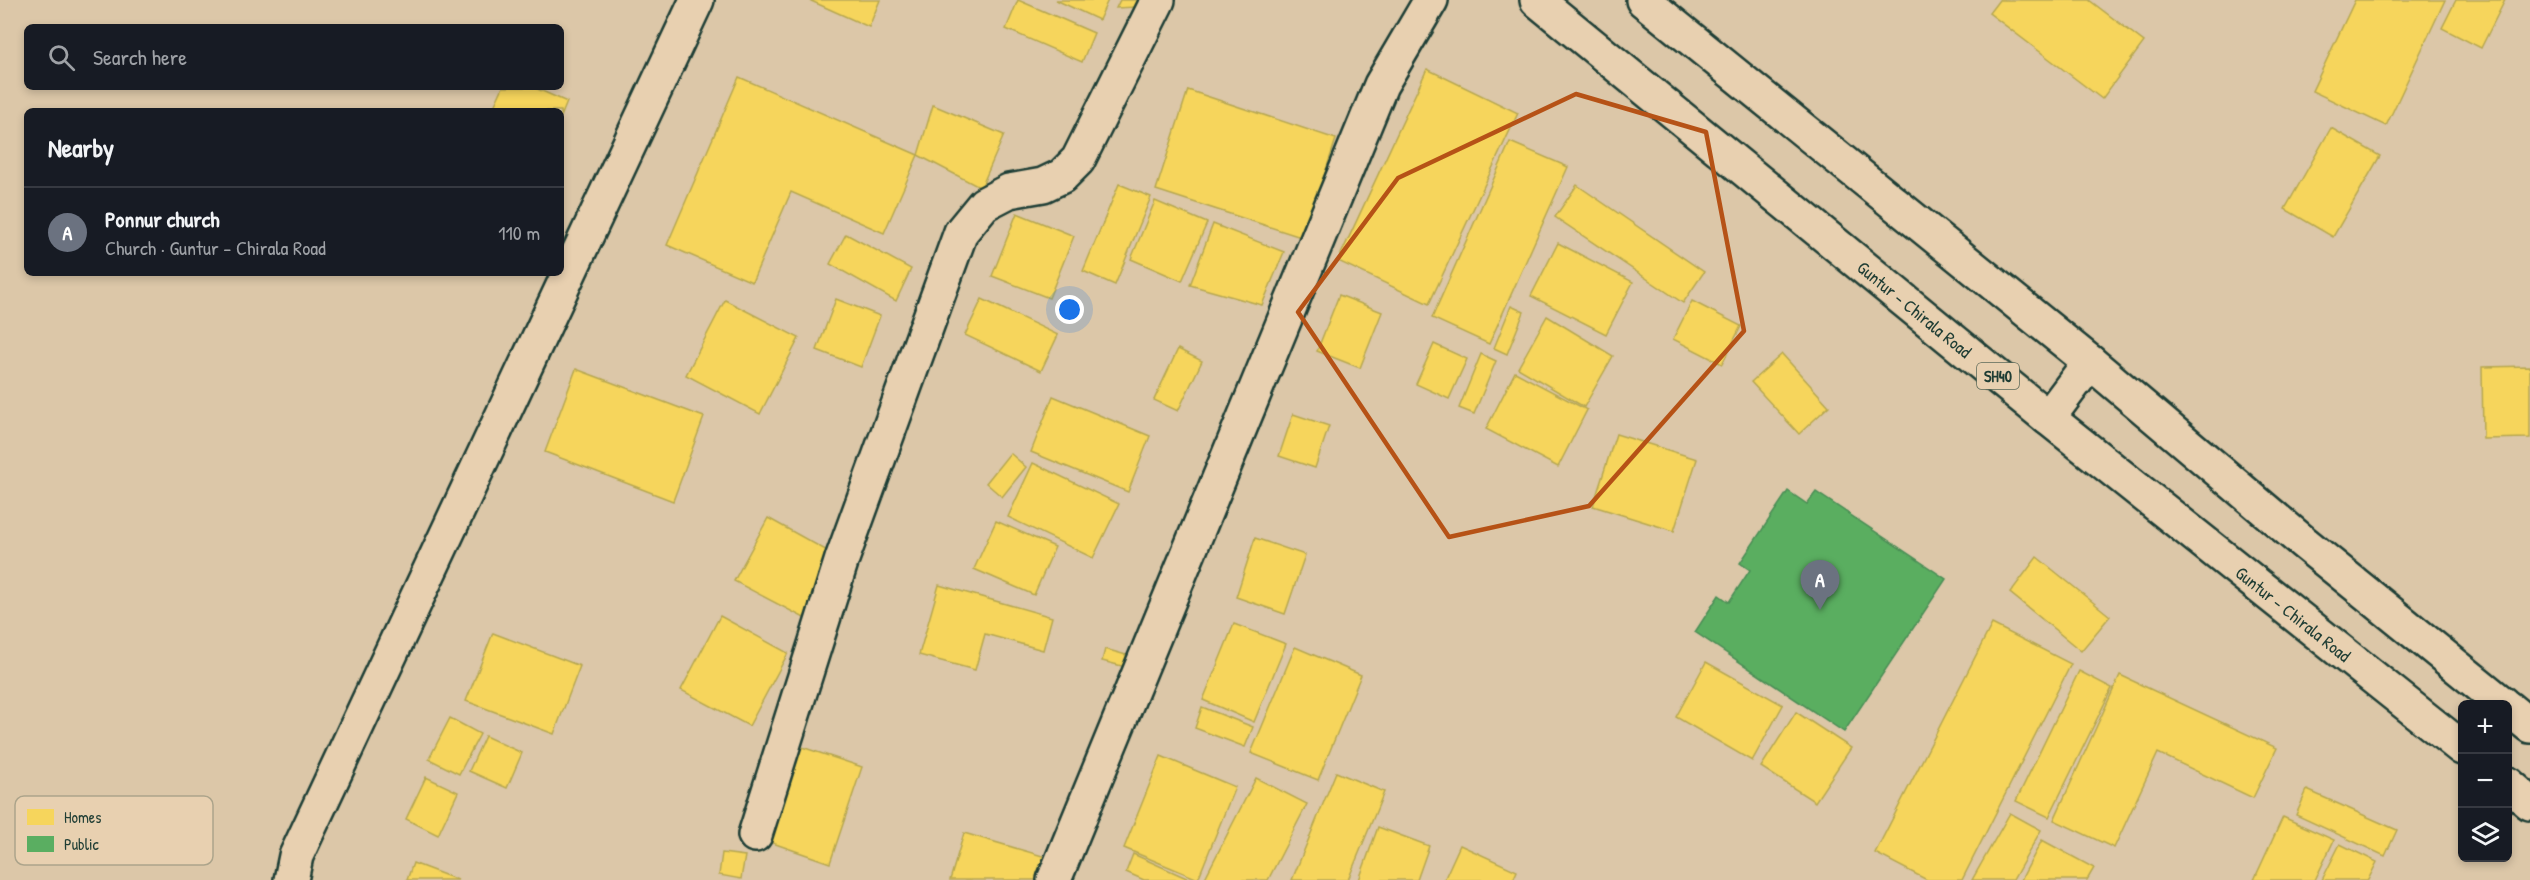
<!DOCTYPE html>
<meta charset="utf-8">
<style>
:root{--surface:#171b24;--page:#242831;--text:#f1f3f6;--muted:#9ea1a6;--line:#363941;--accent:#1a73e8}
body{margin:0;font-family:"Patrick Hand",sans-serif;background:var(--page);color:var(--text)}
.controls{position:absolute;right:18px;bottom:18px;display:grid;overflow:hidden;border-radius:9px;box-shadow:0 3px 9px #0003}
.controls button{width:54px;height:54px;display:grid;place-items:center;padding:0;border:0;border-bottom:2px solid var(--line);background:var(--surface);color:var(--text);font:30px sans-serif}
.you{position:absolute;left:1070px;top:310px;width:21px;height:21px;margin:-15px;border:4px solid #fff;border-radius:50%;background:#1a73e8;box-shadow:0 0 0 9px #1a73e833}
.badge{display:grid;place-items:center;width:39px;height:39px;border-radius:50%;background:var(--accent);color:#fff;font-size:20px;font-weight:700}
.pin{position:absolute;translate:-50% -50px;filter:drop-shadow(0 2px 3px #0008)}
.pin::after{content:'';position:absolute;top:32px;width:21px;height:18px;background:inherit;clip-path:polygon(0 0,100% 0,50% 100%)}
.list{margin:0;padding:0;list-style:none}
h2{display:flex;justify-content:space-between;align-items:center;height:78px;margin:0;padding:0 24px;font-size:26px}
h2 small{font-size:20px;font-weight:400;color:var(--muted)}
.list li{display:grid;grid-template-columns:39px 1fr auto;gap:18px;align-items:center;box-sizing:border-box;height:90px;padding:0 24px;border-top:2px solid var(--line)}
.list b{display:block;font-size:22px;white-space:nowrap}
.list p{margin:0;font-size:20px;white-space:nowrap;color:var(--muted)}
.list em{font-size:20px;font-style:normal;color:var(--muted)}
.icon{flex:none;width:33px;height:33px;fill:none;stroke:currentColor;stroke-width:2;stroke-linecap:round;stroke-linejoin:round}
.map{position:relative;flex:none;width:2530px;height:880px;overflow:hidden}
.search{position:absolute;background:var(--surface);box-shadow:0 3px 9px #0003;left:24px;top:24px;width:540px;height:66px;display:flex;align-items:center;gap:15px;box-sizing:border-box;padding:0 21px;border-radius:9px;color:var(--muted);font-size:22px}
.panel{position:absolute;background:var(--surface);box-shadow:0 3px 9px #0003;left:24px;top:108px;width:540px;height:168px;border-radius:9px}
.map>svg:first-child{display:block}
.homes{fill:#f6d55c;stroke:#b6a750;stroke-width:1.5}
.public{fill:#5aae61;stroke:#488c54;stroke-width:1.5}
.lines{fill:none;stroke-linecap:round;stroke-linejoin:round}
.minor-casing{stroke:#1f3d34;stroke-width:38}
.primary-casing{stroke:#1f3d34;stroke-width:38}
.minor{stroke:#e8d0b0;stroke-width:33}
.primary{stroke:#e8d0b0;stroke-width:33}
.marked{fill:none;stroke:#b65216;stroke-width:4.5;stroke-linejoin:round}
.labels{text-anchor:middle;dominant-baseline:central;stroke-width:6;stroke-linejoin:round;paint-order:stroke}
.shield{fill:#e8d0b0;stroke:#5b6959;stroke-width:1.5}
.shield-label{font-size:16px;font-weight:bold;fill:#1f3d34}
.street-label{font-size:18px;fill:#1f3d34;stroke:#e8d0b0}
.key{fill:#e8d0b0;stroke:#aca48b;stroke-width:1.5}
.key-label{font-size:16px;fill:#1f3d34}
</style>
<div class="map">
<svg width="2530" height="880" viewBox="0 0 2530 880">
<rect width="100%" height="100%" fill="#dcc7a8"/>
<filter id="ink" filterUnits="userSpaceOnUse"><feTurbulence type="fractalNoise" baseFrequency=".0167" numOctaves="2"/><feDisplacementMap in="SourceGraphic" scale="12" xChannelSelector="R" yChannelSelector="G"/><feConvolveMatrix kernelMatrix="1 2 1 2 8 2 1 2 1" color-interpolation-filters="sRGB"/></filter>
<g filter="url(#ink)">
<g class="homes">
<polygon points="809,0 880,0 869,27"/>
<polygon points="1018,0 1094,33 1082,62 1006,29"/>
<polygon points="1056,0 1108,0 1099,20"/>
<polygon points="1120,0 1141,0 1137,7 1116,8"/>
<polygon points="1999,0 2089,0 2144,42 2102,99 1989,13"/>
<polygon points="2355,0 2445,0 2386,126 2312,91"/>
<polygon points="2456,0 2505,0 2481,48 2442,28"/>
<polygon points="1427,69 1518,113 1429,304 1338,261"/>
<polygon points="739,77 918,155 884,233 791,192 752,282 667,245"/>
<polygon points="503,87 533,87 567,102 561,117 561,111 492,111"/>
<polygon points="1188,90 1336,139 1304,238 1156,190"/>
<polygon points="933,105 1004,135 981,188 918,155"/>
<polygon points="2331,128 2380,156 2333,237 2285,209"/>
<polygon points="1510,142 1568,167 1489,344 1432,318"/>
<polygon points="1119,184 1151,197 1115,285 1083,271"/>
<polygon points="1577,185 1704,272 1683,303 1555,217"/>
<polygon points="1155,201 1207,223 1182,281 1131,259"/>
<polygon points="1017,213 1074,236 1049,298 992,276"/>
<polygon points="1213,224 1284,252 1262,305 1190,285"/>
<polygon points="846,234 911,269 896,301 830,264"/>
<polygon points="1558,243 1633,282 1606,334 1531,296"/>
<polygon points="1339,295 1382,312 1360,368 1317,351"/>
<polygon points="836,299 880,316 861,367 817,350"/>
<polygon points="982,299 1058,335 1041,371 965,335"/>
<polygon points="725,300 799,338 760,414 686,375"/>
<polygon points="1692,301 1741,326 1722,364 1673,339"/>
<polygon points="1511,306 1524,312 1507,354 1494,348"/>
<polygon points="1547,316 1613,356 1584,407 1518,368"/>
<polygon points="1434,344 1467,359 1449,399 1416,384"/>
<polygon points="1178,349 1202,361 1178,411 1154,400"/>
<polygon points="1481,354 1496,361 1474,414 1459,408"/>
<polygon points="1782,354 1829,406 1799,434 1751,382"/>
<polygon points="2530,366 2530,438 2483,439 2482,367"/>
<polygon points="576,369 704,417 673,501 545,452"/>
<polygon points="1515,372 1587,410 1558,467 1486,429"/>
<polygon points="1053,396 1150,436 1128,492 1031,452"/>
<polygon points="1293,414 1329,426 1315,468 1279,456"/>
<polygon points="1616,434 1697,459 1674,531 1593,506"/>
<polygon points="1010,453 1026,467 1002,497 986,483"/>
<polygon points="1033,463 1119,504 1093,558 1008,517"/>
<polygon points="768,518 842,559 810,621 734,581"/>
<polygon points="996,521 1055,547 1034,595 974,569"/>
<polygon points="1255,538 1305,555 1285,614 1236,597"/>
<polygon points="2037,557 2110,616 2081,651 2010,593"/>
<polygon points="939,585 1052,617 1043,650 985,634 975,670 919,655"/>
<polygon points="720,616 788,653 749,726 681,690"/>
<polygon points="1234,624 1286,644 1254,722 1203,700"/>
<polygon points="1992,624 2071,664 1962,880 1927,880 1875,853"/>
<polygon points="493,633 580,666 554,734 466,701"/>
<polygon points="1295,647 1361,675 1318,780 1251,753"/>
<polygon points="1105,649 1137,658 1134,669 1102,661"/>
<polygon points="1706,662 1783,705 1752,761 1676,717"/>
<polygon points="2079,671 2112,688 2049,817 2016,801"/>
<polygon points="2120,675 2277,748 2253,798 2158,753 2114,848 2054,820"/>
<polygon points="1202,707 1253,727 1245,747 1195,728"/>
<polygon points="1796,712 1851,748 1815,802 1761,767"/>
<polygon points="450,718 480,734 459,774 429,759"/>
<polygon points="485,736 522,753 507,788 469,771"/>
<polygon points="796,745 862,767 830,863 764,840"/>
<polygon points="1161,756 1235,787 1198,879 1124,848"/>
<polygon points="1336,772 1384,792 1348,880 1292,880"/>
<polygon points="426,777 458,792 438,835 406,819"/>
<polygon points="1256,778 1307,804 1268,880 1204,880"/>
<polygon points="2307,790 2397,830 2385,856 2296,815"/>
<polygon points="2010,813 2041,830 2013,880 1972,880"/>
<polygon points="2283,817 2334,840 2315,880 2254,880"/>
<polygon points="1378,827 1429,846 1417,880 1359,880"/>
<polygon points="964,833 1046,857 1040,880 950,880"/>
<polygon points="2042,840 2094,868 2087,880 2021,880"/>
<polygon points="2340,844 2377,862 2368,880 2322,880"/>
<polygon points="1460,845 1517,871 1513,880 1444,880"/>
<polygon points="722,853 745,856 741,879 719,875"/>
<polygon points="1133,854 1191,880 1144,880 1126,872"/>
<polygon points="413,863 458,880 407,880"/>
</g>
<polygon class="public" points="1788,491 1807,504 1816,492 1946,579 1844,732 1695,632 1719,595 1729,602 1750,570 1740,563"/>
<g class="lines">
<g class="minor-casing">
<g id="minor">
<polyline points="755,835 842,559 961,232 984,204 1009,191 1043,185 1062,176 1078,160 1158,0"/>
<polyline points="291,880 296,856 697,0"/>
<polyline points="1054,880 1381,85 1431,0"/>
</g>
</g>
<g class="primary-casing">
<g id="primary">
<path id="s1" d="M1537 0 2048 418 2462 748"/>
<polyline points="1643,0 2090,362 2303,542 2503,704"/>
<polyline points="2048,418 2090,362"/>
<polyline points="2508,708 2530,726"/>
<polyline points="2508,784 2530,803"/>
</g>
</g>
<use href="#minor" class="minor"/>
<use href="#primary" class="primary"/>
</g>
</g>
<path class="marked" d="M1576 94 1706 132 1744 331 1589 506 1449 537 1298 312 1398 178Z"/>
<g class="labels">
<rect class="shield" x="1977" y="363" width="42" height="26" rx="4.5"/>
<g class="shield-label">
<text x="1998" y="376">SH40</text>
</g>
<g class="street-label">
<text stroke="none"><textPath href="#s1" startOffset="488">Guntur - Chirala Road</textPath></text>
<text stroke="none"><textPath href="#s1" startOffset="974">Guntur - Chirala Road</textPath></text>
</g>
</g>
<rect x="15" y="796" width="198" height="69" rx="9" class="key"/>
<rect x="27" y="809" width="27" height="16" fill="#f6d55c"/>
<rect x="27" y="836" width="27" height="16" fill="#5aae61"/>
<g class="key-label">
<text x="64" y="823">Homes</text>
<text x="64" y="850">Public</text>
</g>
</svg>
<div class="controls">
<button>+</button>
<button>−</button>
<button><svg class="icon" aria-label="layers" viewBox="0 0 24 24"><path d="M12 4l9 5-9 5-9-5zM3 14l9 5 9-5"/></svg></button>
</div>
<div class="you"></div>
<div class="pin badge" style="left:1820px;top:610px;background:#6b7280">A</div>
<div class="search"><svg class="icon" aria-label="search" viewBox="0 0 24 24"><circle cx="10" cy="10" r="6"/><path d="M15 15l6 6"/></svg>Search here</div>
<section class="panel">
<h2>Nearby<small></small></h2>
<ul class="list">
<li><span class="badge" style="background:#6b7280">A</span><div><b>Ponnur church</b><p>Church · Guntur - Chirala Road</p></div><em>110 m</em></li>
</ul>
</section>
</div>
